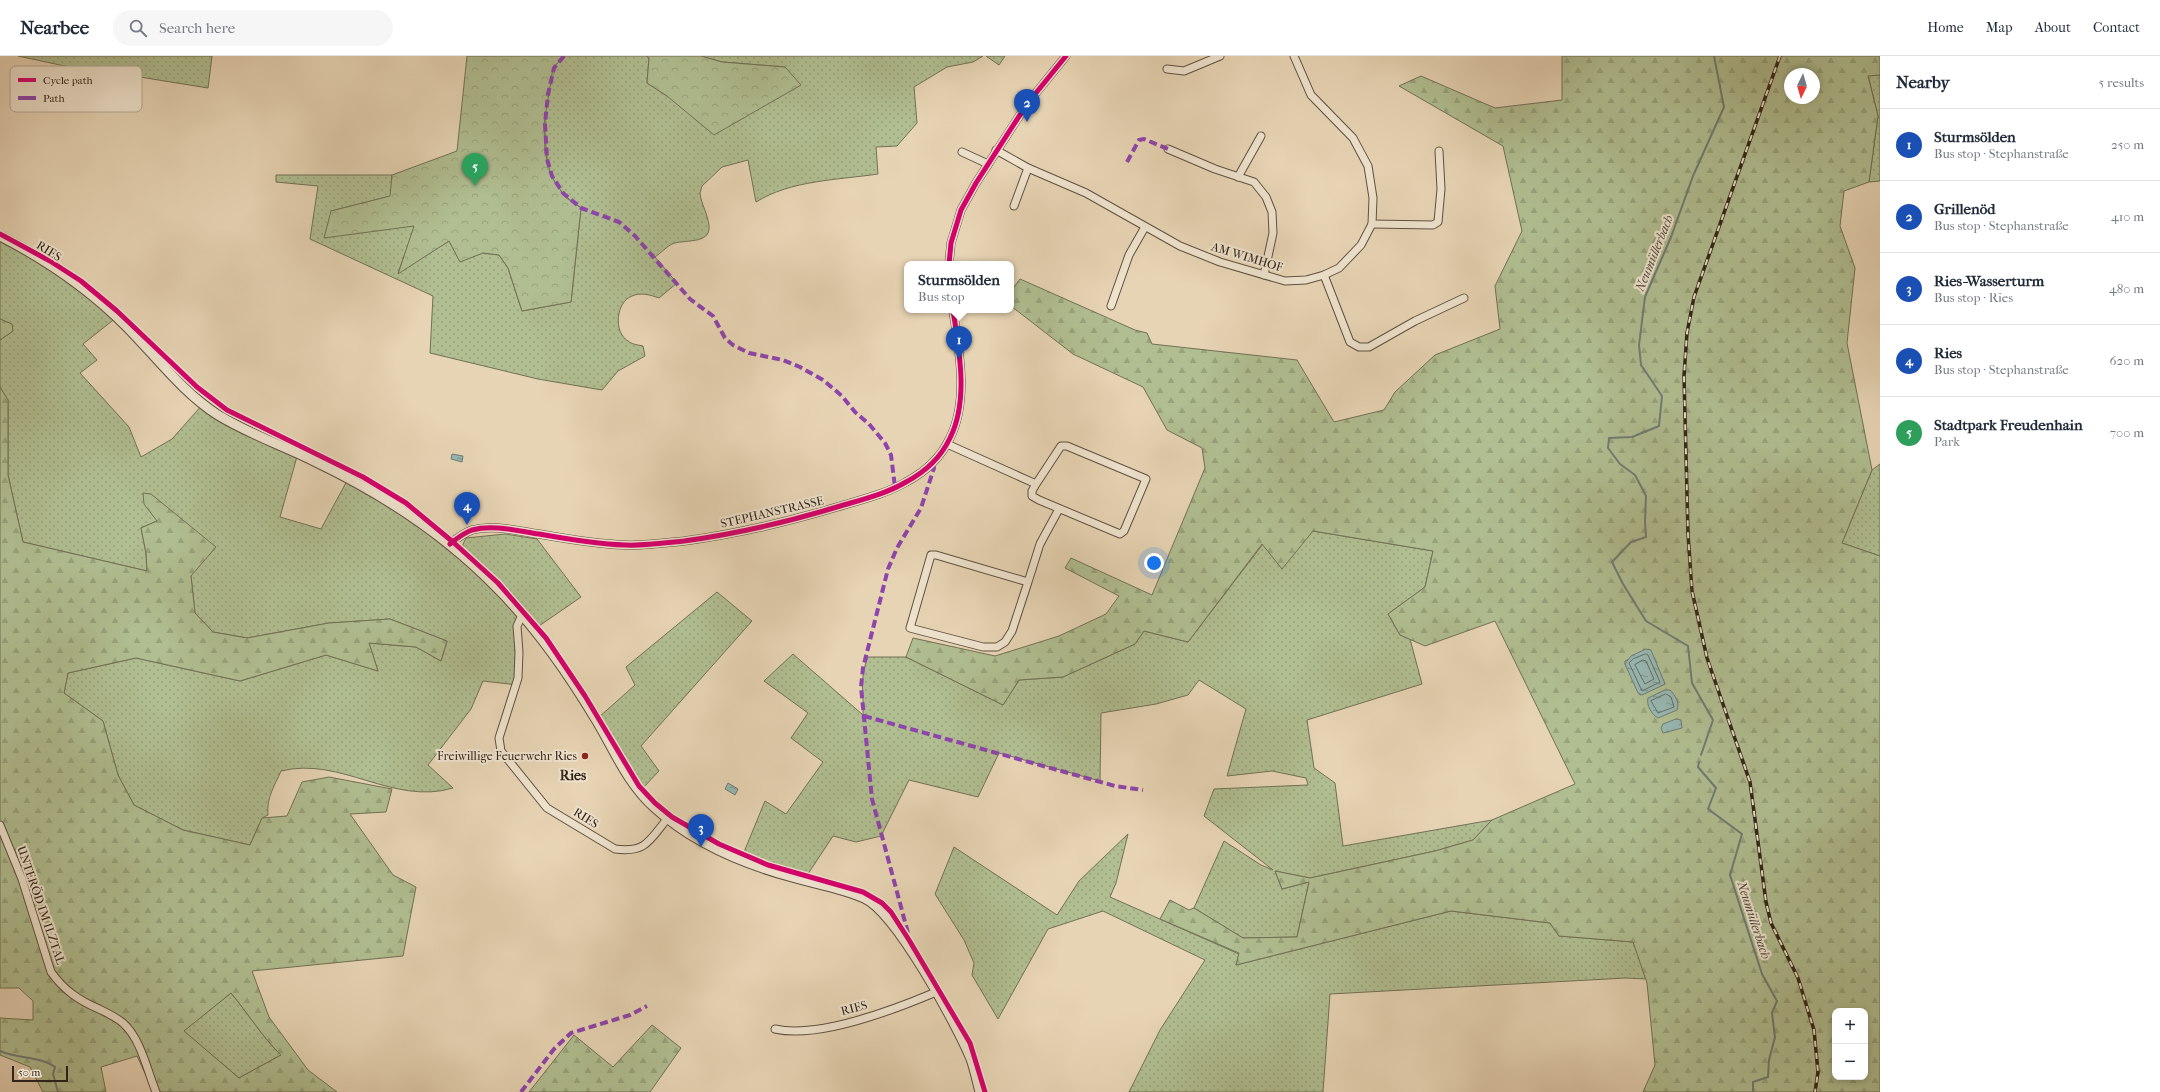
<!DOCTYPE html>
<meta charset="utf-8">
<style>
:root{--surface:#fff;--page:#f6f6f7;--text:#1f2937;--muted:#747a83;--line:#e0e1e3;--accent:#8f2418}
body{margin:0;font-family:"IM FELL French Canon",serif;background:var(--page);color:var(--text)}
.controls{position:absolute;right:12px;bottom:12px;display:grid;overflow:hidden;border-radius:8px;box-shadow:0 2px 6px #0003}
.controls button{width:36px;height:36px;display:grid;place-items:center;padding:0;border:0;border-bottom:1px solid var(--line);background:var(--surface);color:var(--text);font:20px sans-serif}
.compass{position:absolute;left:1784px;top:12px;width:36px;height:36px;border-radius:50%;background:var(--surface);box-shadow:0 2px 6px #0003;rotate:185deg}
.scale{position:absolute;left:12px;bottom:10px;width:56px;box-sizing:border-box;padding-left:4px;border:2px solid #322419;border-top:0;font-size:11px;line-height:14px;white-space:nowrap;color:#322419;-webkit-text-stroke:3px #efe3ce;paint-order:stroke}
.you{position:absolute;left:1154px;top:507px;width:14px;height:14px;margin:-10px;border:3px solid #fff;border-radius:50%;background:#1a73e8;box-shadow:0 0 0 6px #1a73e833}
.badge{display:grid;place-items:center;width:26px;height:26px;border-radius:50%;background:var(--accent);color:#fff;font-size:13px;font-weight:700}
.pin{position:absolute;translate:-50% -33px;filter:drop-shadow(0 1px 2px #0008)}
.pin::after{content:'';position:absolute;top:21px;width:14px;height:12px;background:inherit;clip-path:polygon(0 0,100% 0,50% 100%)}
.popup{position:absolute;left:904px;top:205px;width:110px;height:52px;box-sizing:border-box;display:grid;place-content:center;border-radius:8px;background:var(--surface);filter:drop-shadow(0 1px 3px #0005);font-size:13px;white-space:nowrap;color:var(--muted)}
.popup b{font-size:15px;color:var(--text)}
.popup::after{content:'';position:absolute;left:50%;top:100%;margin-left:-8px;border:8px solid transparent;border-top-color:var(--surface)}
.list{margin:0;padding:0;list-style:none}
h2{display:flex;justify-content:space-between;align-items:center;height:52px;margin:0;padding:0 16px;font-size:17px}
h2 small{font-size:13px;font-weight:400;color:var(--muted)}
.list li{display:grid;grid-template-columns:26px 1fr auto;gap:12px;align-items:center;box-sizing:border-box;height:72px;padding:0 16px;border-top:1px solid var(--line)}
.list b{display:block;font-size:15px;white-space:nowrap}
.list p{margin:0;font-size:13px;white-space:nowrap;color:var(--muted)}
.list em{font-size:13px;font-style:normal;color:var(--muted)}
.icon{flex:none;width:22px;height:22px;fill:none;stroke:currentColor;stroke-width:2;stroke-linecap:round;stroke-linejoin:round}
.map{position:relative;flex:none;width:1880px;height:1036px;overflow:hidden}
header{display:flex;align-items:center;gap:24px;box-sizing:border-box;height:56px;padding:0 20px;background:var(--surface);border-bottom:1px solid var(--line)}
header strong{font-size:19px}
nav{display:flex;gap:22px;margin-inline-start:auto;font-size:14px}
.search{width:280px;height:36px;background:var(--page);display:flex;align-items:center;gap:10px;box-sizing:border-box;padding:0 14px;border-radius:22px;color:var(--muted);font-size:15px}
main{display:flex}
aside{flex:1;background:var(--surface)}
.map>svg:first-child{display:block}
.grass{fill:url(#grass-dots);stroke:#717155}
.forest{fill:url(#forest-firs);stroke:#717155;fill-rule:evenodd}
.park{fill:url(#park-crowns);stroke:#717155}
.water{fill:url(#water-ripples);stroke:#6f7c75}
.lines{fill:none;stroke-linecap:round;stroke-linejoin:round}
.shore{stroke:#646e66;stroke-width:1}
.stream{stroke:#6f7c75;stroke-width:2}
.minor-casing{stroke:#5f5040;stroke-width:9}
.tertiary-casing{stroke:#5f5040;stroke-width:11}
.minor{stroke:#efe3ce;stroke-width:7}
.tertiary{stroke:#efe3ce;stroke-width:9}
.rail-casing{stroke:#322419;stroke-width:3.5}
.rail{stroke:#efe3ce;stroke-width:2;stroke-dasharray:6;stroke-linecap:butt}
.quiet{stroke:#8e44ad;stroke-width:4;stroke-dasharray:8 4;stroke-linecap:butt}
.cycleway-casing{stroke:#efe3ce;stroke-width:8}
.cycleway{stroke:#d6006c;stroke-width:5}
.poi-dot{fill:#8f2418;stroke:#efe3ce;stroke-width:1.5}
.labels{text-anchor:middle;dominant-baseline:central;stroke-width:4;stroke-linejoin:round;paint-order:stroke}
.street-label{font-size:12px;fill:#322419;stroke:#efe3ce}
.poi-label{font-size:12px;fill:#322419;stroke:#efe3ce;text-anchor:end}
.water-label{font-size:13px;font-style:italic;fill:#4b493f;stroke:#efe3ce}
.quarter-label{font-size:14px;font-weight:bold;fill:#322419;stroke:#efe3ce}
.key{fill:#efe3ce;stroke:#b6aa98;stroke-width:1}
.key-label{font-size:11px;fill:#322419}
</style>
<header>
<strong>Nearbee</strong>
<div class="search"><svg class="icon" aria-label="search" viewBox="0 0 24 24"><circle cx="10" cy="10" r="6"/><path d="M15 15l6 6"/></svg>Search here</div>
<nav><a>Home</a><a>Map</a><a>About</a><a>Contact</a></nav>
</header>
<main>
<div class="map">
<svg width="1880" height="1036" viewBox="0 0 1880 1036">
<defs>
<pattern id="grass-dots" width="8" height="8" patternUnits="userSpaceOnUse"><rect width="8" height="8" fill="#b0be91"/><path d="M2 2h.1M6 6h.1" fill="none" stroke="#98a37c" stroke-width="1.8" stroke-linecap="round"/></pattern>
<pattern id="forest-firs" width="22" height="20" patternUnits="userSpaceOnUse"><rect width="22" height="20" fill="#b0be91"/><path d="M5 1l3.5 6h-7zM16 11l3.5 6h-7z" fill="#98a37c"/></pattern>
<pattern id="park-crowns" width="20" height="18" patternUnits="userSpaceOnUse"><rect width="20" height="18" fill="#b0be91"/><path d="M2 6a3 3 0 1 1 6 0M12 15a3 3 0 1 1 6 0" fill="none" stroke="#98a37c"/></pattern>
<pattern id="water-ripples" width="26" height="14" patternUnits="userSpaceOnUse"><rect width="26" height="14" fill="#97b7b2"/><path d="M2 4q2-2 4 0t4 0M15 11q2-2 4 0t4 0" fill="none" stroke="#7c9590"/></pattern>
</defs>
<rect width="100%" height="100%" fill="#e7d4b4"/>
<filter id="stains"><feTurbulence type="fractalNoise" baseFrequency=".005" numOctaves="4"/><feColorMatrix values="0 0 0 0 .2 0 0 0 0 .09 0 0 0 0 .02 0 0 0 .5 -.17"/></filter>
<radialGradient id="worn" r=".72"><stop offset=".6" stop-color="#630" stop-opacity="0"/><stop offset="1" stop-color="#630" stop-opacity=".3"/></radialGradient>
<g class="grass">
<polygon points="18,0 212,0 208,32 115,17 88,15"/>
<path d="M565 0H646L649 2 647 27 667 40 785 11 722 6 701 0H983L973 6 947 11 914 31 917 67 897 90 876 91 878 118C838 124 791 124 756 146L748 104 722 111 702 130 700 137C701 148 708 158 709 170 711 189 683 183 672 188 666 191 661 197 655 201L677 227 659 242C651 239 640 236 632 240 616 246 613 276 628 285 631 288 638 289 643 290L645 300 618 315 602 334 538 323 430 297 433 240 310 183 318 130 276 126V119H392L391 140 331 155 415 170 398 217 449 185 460 205 483 197 499 199 508 212 522 255 571 246 581 152 584 153C571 147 558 134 552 121 542 101 543 30 554 11 557 7 562 4 565 0Z"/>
<polygon points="986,0 1005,0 999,9"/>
<polygon points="1868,19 1880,19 1880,125 1869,126 1878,60"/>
<path d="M0 180 18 189 117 261 83 288 97 304 80 317 129 371 141 401 172 383 203 348 298 397 280 461 321 473 348 423 432 475 522 559 519 565 518 629 483 625 471 653 428 709 453 732C393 750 341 700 281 715 275 729 266 742 268 759L262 762 250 789 183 774 134 749 118 719 103 665 64 637 68 617 136 602 240 625 326 599 378 615 369 587 416 591 441 605 447 585 390 563 329 567 247 582 213 576 195 557 191 520 157 465 141 472 146 497 147 515 23 486 8 419V344L0 331V284L13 275 11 268 0 263Z"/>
<polygon points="1880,408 1880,500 1842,487 1872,414"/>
<path d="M1313 475 1433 495 1425 531 1388 558 1400 579 1410 583 1422 628 1307 664 1314 712 1335 727 1343 790 1492 764 1473 784 1435 795 1310 822 1275 815 1282 833 1309 826 1297 881 1243 882 1194 852 1224 785 1261 809 1273 814 1204 760 1214 733 1308 729 1306 722 1272 715 1227 720 1246 653 1199 624 1188 639 1156 648 1101 657 1100 725 999 697 978 741 909 724 881 780 856 786 833 780 806 821 789 817 745 799 744 796 765 745 786 758 823 706 791 682 808 657 764 625 793 598 863 659C864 637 859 623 868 601H906L1003 649 1019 624 1063 621 1135 588 1144 575 1188 586 1263 488Z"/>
<polygon points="505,478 537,483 581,541 539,570 505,532 463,492 463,488 466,482"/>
<polygon points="717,536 752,565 641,690 659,715 643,732 639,730 598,662 635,629 626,611"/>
<polygon points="1128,778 1116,827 1110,841 1239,898 1236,909 1451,855 1550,867 1559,880 1634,886 1646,923 1626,922 1330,938 1323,1036 1129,1036 1160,974 1205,904 1103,855 1048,873 998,963 972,919 974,907 964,884 935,838 954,791 1057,859 1079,825"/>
<path d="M231 937C248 957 262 981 281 999L239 1022 183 975Z"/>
</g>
<g class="forest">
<path d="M1562 0H1880V19L1868 20 1878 60 1869 126 1844 135 1840 170 1855 212 1847 287 1872 414 1842 487 1880 500V1036H1643L1655 1009 1647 927 1633 886 1559 880 1550 867 1451 855 1236 909 1239 897 1160 863 1170 844 1189 854 1194 852 1243 882 1297 881 1309 826 1282 833 1275 815 1310 822 1435 795 1473 784 1492 764 1575 728 1495 565 1425 590 1400 579 1388 558 1425 531 1433 495 1313 475 1282 513 1262 488 1188 586 1144 575 1135 588 1063 621 1019 624 1003 649 906 601 913 582 995 600 1059 580 1106 558 1119 540 1065 512 1071 502 1152 539 1205 412 1202 392 1167 374 1143 331 1073 298 1011 250V235L1020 223 1135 274 1147 277 1152 288 1297 304 1334 366 1384 354 1395 336 1435 299 1500 273 1495 230 1522 175 1503 90 1399 30 1421 20 1495 52 1562 44ZM1790 18H1814V42H1790ZM1649 593 1665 628 1640 639 1625 608V605ZM1835 955H1865V1021H1835Z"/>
<polygon points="0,263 12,268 13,275 0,284"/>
<path d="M0 331 8 344V419L23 486 147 515 146 497 141 472 157 465 144 448 143 437 151 438 216 491 191 520 195 557 213 576 247 582 329 567 390 563 447 585 441 605 416 591 369 587 378 615 326 599 240 625 136 602 68 617 64 637 103 665 118 719 134 749 183 774 250 789 262 762 287 760 302 726 329 721 392 733 386 756 350 758 393 819 416 831 403 900 252 915 269 961 308 1014 337 1036H161L151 1024H148L137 1000 101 1011 106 1036H43L30 1011 0 999V962L33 964V945L19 932H0ZM231 937C248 957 262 981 281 999L239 1022 184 975Z"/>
<polygon points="652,969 681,992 650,1036 529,1036 574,979 613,1011"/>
</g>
<g class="park">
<polygon points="467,0 564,0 553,12 544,68 545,96 551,120 565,141 581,152 571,246 522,255 508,212 499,199 483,197 460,206 449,185 398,218 414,170 324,182 331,155 390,140 392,119 457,95"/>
<polygon points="646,0 701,0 722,6 785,11 801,29 714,79 667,40 647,27 649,2"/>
</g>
<g class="water">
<polygon points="452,398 463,400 462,406 451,403"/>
<polygon points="1646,593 1651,594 1665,628 1642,639 1638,637 1625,608 1631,600"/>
<path d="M1665 634H1670C1675 639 1680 647 1677 654L1658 662C1652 659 1646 649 1648 642Z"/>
<polygon points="1676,663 1681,664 1682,672 1663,677 1661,672 1663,668"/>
<polygon points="728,727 738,733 735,739 725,733"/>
</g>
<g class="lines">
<g class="shore">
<polygon points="1646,598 1648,599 1660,626 1642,635 1629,607 1633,603"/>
<polygon points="1643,604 1646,605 1654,623 1645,628 1635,609"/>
<polygon points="1666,638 1671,641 1674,651 1658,657 1651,645"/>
</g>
<g class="stream">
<polyline points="1701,699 1713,664 1692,627 1688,590 1646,565 1623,528 1612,506 1631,486 1646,481 1645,466 1646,440 1635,419 1620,408 1608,392 1609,382 1632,381 1659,370 1662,340 1641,309 1639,289 1645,241 1671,181 1693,120 1724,51 1714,0"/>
<polyline points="1699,706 1698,711 1716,732 1708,753 1742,778 1730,819 1762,918 1777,945 1772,957 1775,981 1769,1004 1768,1021 1753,1026 1753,1036"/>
<path d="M0 995C17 1003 40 1000 55 1011L53 1018 58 1036"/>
</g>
<g class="minor-casing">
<g id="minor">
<polyline points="1167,13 1184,15 1220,0"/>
<polyline points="1168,93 1215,113 1254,126 1266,141 1272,156 1273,177 1264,219"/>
<polyline points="996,94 1028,112 1086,137 1180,190 1220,206 1285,225 1306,224 1324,219 1339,212 1361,189 1372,168 1373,142 1368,110 1353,82 1311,39 1294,0"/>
<polyline points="962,96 988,108"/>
<polyline points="1238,121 1261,80"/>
<polyline points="1014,150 1028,112"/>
<polyline points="1372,168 1433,169 1438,166 1441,133 1439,95"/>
<polyline points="949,208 951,187 961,154 976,127 1027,48 1066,0"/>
<polyline points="1324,219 1350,286 1359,291 1369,291 1415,265 1464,242"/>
<polyline points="1111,250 1129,199 1145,171"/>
<polyline points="947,388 1036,428 1061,390 1067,390 1146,423 1124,475 1120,478 1039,444 1032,440 1032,435 1036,428"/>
<path d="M450 488C457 482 464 477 472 474 493 468 518 475 539 478 567 483 596 488 625 489 644 490 665 487 684 485 736 478 787 466 837 451 860 444 886 438 906 426 925 416 941 401 950 382 969 344 959 294 953 254"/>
<polyline points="1028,526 1012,575 1005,586 997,591 983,591 910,572 931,499 936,499 1028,526 1040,488 1059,453"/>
<path d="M522 559 517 570 519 596 518 622 499 682 501 695 547 752 615 793C646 797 649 785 667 763"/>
<path d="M0 769 22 823 51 916C64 934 78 944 99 953 107 957 116 961 123 967 141 983 147 1014 156 1036"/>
<path d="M775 973C818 983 896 953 936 936"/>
</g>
</g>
<g class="tertiary-casing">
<path id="tertiary" d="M0 180C47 204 89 233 126 270 156 300 182 336 218 359 249 378 284 390 316 406 383 438 446 479 498 533 535 570 568 617 595 662 614 693 627 727 655 752 692 786 744 808 792 821 816 828 842 832 864 842 896 856 957 969 971 1003 975 1014 977 1025 980 1036"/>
</g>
<use href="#minor" class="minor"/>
<use href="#tertiary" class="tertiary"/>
<g class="rail-casing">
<polyline id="rail" points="1780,0 1694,241 1687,277 1684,320 1688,478 1692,535 1707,602 1750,726 1766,846 1771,867 1798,922 1814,974 1818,1016 1815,1036"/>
</g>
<use href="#rail" class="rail"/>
<g class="quiet">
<polyline points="564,0 554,12 548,38 545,68 547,103 552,120 563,137 581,152 619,166 635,180 690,243 713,260 725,282 733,289 749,297 783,304 800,311 823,324 842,340 855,356 869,368 885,387 891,399 895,431"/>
<polyline points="1127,106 1139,84 1144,83 1168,93"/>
<polyline points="864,660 1115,730 1143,734"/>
<polyline points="908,877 872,743 861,631 863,612 888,513 897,492 921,452 934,412 933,406"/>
<polyline points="521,1036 554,993 571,977 630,959 647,950"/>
</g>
<g class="cycleway-casing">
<g id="cycleway">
<polyline points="0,178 50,205 81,225 117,255 197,331 227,354 363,421 406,447 453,486 498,527 546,582 585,640 639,730 655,747 672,761 719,788 768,809 863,836 882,847 891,856 909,884 970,987 985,1036"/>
<polyline points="949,208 951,187 961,154 976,127 1027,48 1066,0"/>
<path d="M450 488C457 482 464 477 472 474 493 468 518 475 539 478 567 483 596 488 625 489 644 490 665 487 684 485 736 478 787 466 837 451 860 444 886 438 906 426 925 416 941 401 950 382 969 344 959 294 953 254"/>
</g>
</g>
<use href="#cycleway" class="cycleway"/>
</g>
<circle class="poi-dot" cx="585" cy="700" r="4"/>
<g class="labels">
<g class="street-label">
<text transform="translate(49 195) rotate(32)">RIES</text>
<text transform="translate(1247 201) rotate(17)">AM WIMHOF</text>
<text transform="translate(772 456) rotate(-13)">STEPHANSTRASSE</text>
<text transform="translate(586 762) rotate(32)">RIES</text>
<text transform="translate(41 849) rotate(71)">UNTERÖD IM ILZTAL</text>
<text transform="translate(854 952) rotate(-15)">RIES</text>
</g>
<g class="poi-label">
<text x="577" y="700">Freiwillige Feuerwehr Ries</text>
</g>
<g class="water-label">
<text transform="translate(1654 197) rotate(-68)">Neumüllerbach</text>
<text transform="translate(1754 864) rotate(72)">Neumüllerbach</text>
</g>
<g class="quarter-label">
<text x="573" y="719">Ries</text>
</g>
</g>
<rect x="10" y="10" width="132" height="46" rx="6" class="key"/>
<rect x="18" y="22" width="18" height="4" fill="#d6006c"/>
<rect x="18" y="40" width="18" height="4" fill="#8e44ad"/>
<g class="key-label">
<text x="43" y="28">Cycle path</text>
<text x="43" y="46">Path</text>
</g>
<rect width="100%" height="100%" filter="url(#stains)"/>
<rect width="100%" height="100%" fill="url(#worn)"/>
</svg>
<div class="controls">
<button>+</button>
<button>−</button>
</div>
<svg class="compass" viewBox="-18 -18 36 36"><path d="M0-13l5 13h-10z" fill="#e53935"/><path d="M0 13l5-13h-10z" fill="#747a83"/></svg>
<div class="scale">50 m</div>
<div class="you"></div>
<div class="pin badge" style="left:959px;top:303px;background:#1a4fb4">1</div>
<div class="popup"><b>Sturmsölden</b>Bus stop</div>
<div class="pin badge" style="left:1027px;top:66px;background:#1a4fb4">2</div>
<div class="pin badge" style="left:701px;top:791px;background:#1a4fb4">3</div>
<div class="pin badge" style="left:467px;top:469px;background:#1a4fb4">4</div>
<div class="pin badge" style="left:475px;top:130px;background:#2e9e5b">5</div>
</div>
<aside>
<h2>Nearby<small>5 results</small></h2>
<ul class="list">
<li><span class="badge" style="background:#1a4fb4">1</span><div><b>Sturmsölden</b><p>Bus stop · Stephanstraße</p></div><em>250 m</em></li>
<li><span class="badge" style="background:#1a4fb4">2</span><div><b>Grillenöd</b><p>Bus stop · Stephanstraße</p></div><em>410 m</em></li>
<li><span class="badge" style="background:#1a4fb4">3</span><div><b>Ries-Wasserturm</b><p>Bus stop · Ries</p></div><em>480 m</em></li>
<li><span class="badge" style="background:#1a4fb4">4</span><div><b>Ries</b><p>Bus stop · Stephanstraße</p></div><em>620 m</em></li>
<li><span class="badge" style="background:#2e9e5b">5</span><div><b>Stadtpark Freudenhain</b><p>Park</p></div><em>700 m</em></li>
</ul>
</aside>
</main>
